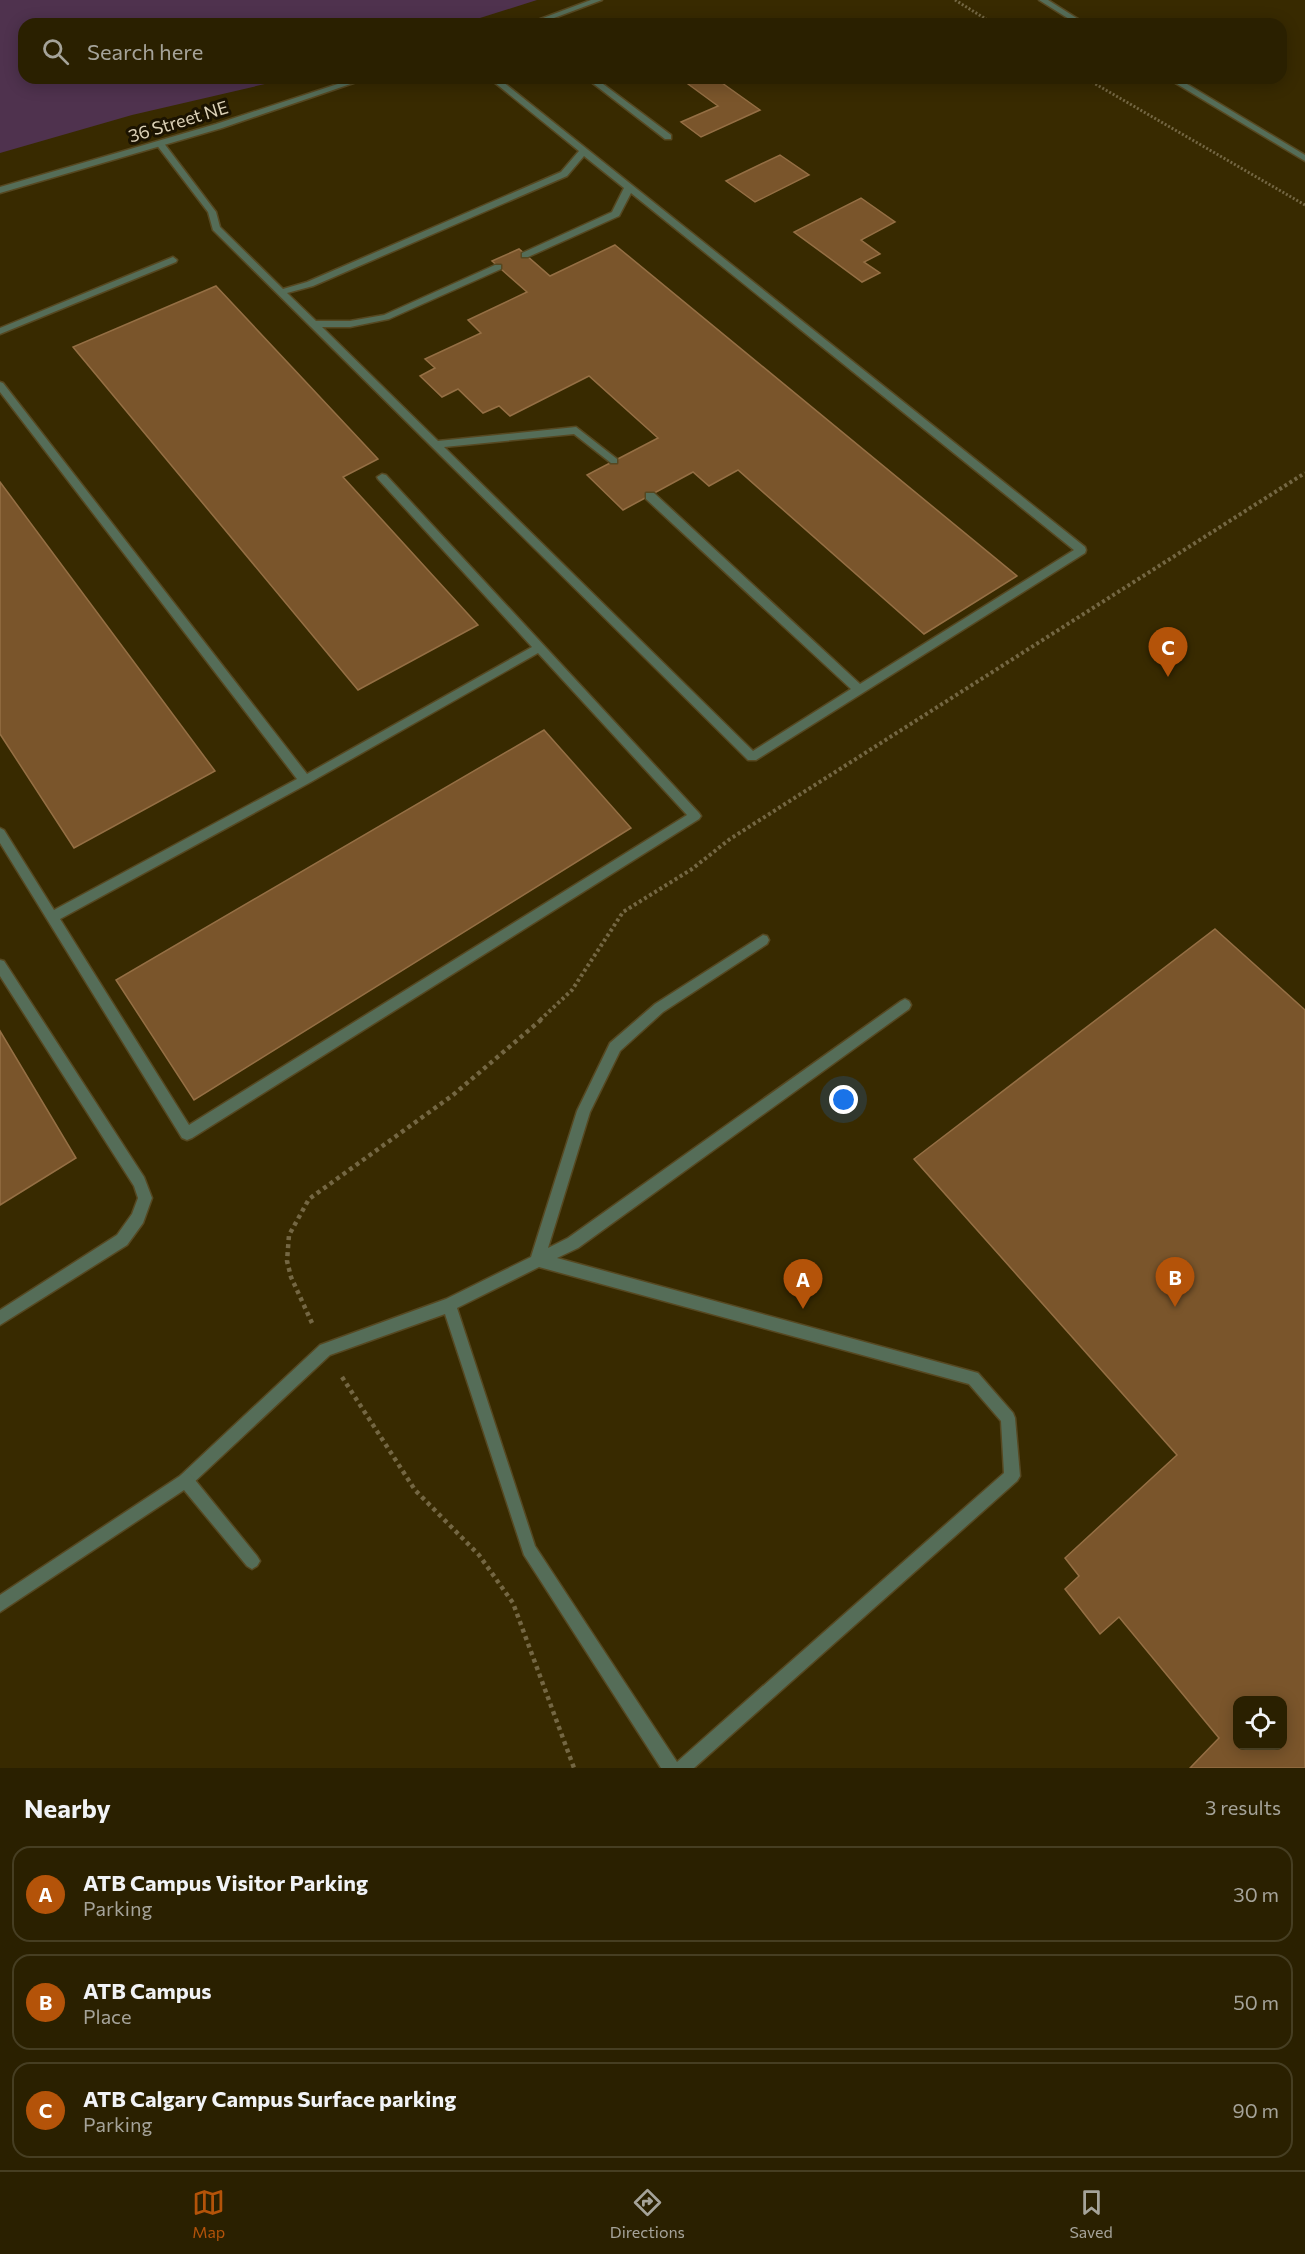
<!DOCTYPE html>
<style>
:root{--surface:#2a2000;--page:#32280a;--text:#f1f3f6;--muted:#a5a399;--line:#463e22;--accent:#b45309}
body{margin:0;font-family:Commissioner,sans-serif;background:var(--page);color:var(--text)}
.controls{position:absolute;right:18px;bottom:18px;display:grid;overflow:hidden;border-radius:12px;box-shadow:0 3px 15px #0003}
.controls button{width:54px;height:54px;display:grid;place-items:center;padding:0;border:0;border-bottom:2px solid var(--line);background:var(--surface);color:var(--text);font:30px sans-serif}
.you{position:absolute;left:844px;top:1100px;width:21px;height:21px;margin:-15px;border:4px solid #fff;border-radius:50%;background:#1a73e8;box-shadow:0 0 0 9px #1a73e833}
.badge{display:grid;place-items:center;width:39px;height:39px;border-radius:50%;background:var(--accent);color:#fff;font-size:20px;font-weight:700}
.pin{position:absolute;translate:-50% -50px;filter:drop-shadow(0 2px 3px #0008)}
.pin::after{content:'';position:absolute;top:32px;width:21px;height:18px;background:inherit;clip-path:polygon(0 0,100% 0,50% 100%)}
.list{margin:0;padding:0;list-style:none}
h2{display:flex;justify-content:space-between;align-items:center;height:78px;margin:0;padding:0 24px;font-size:26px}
h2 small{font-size:20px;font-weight:400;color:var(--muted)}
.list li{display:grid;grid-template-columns:39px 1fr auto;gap:18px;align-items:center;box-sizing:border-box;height:96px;margin:0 12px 12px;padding:0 12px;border:2px solid var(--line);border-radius:18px}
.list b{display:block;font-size:22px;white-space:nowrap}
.list p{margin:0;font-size:20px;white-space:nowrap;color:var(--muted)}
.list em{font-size:20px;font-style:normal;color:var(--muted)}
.icon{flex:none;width:33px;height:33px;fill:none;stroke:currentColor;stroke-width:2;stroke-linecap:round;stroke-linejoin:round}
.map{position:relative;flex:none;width:1305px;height:1768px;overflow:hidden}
.search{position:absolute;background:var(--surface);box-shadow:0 3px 15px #0003;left:18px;right:18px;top:18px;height:66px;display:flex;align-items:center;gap:15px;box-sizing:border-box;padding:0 21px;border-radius:18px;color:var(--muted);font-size:22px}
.sheet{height:402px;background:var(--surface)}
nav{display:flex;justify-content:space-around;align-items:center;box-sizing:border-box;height:84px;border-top:2px solid var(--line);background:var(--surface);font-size:16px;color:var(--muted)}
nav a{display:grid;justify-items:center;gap:3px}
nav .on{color:var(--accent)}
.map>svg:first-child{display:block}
.green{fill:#4f324e}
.building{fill:#7a552b;stroke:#956f44;stroke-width:1.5;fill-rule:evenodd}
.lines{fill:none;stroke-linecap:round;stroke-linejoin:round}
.service-casing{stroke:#564821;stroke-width:3}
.minor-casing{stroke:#564821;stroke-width:3}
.tertiary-casing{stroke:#564821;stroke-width:3}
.path-far2{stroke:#746743;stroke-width:3;stroke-dasharray:2 2;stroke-linecap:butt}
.path-far1{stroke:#746743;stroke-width:4;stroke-dasharray:3 3;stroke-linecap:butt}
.path{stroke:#746743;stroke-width:4.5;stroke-dasharray:4 4;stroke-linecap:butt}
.service{fill:#556d58;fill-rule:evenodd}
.minor{fill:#556d58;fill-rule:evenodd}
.tertiary{fill:#556d58;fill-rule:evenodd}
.labels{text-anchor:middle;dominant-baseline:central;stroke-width:6;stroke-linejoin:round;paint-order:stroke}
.far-street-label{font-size:18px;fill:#dcd1b7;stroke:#1b1301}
</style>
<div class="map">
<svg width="1305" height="1768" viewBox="0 0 1305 1768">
<rect width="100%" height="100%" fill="#382a00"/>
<polygon class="green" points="0,0 537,0 461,24 24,24 24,78 291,78 132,115 0,153"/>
<g class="building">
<polygon points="702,78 715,78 760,110 701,137 681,122 718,106 688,84"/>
<polygon points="780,155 809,175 755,202 726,181"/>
<polygon points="861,198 895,222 861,240 880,254 864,262 880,273 862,282 794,232"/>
<polygon points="615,245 1017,576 924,634 738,470 709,486 693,472 623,510 587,475 658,438 589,376 510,416 499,406 483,413 458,389 442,397 420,376 435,368 425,359 481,333 468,320 527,292 492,261 519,249 550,276"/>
<polygon points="216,286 378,459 343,477 478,625 358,690 73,347"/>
<polygon points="0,482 215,771 74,848 0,734"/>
<polygon points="544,730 631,828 194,1100 116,980"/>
<path d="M1215 929 1305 1010V1768H1190L1219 1738 1119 1617 1100 1634 1065 1589 1079 1576 1065 1558 1177 1455 914 1159ZM1238 1700H1282V1746H1238Z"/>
<polygon points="0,1031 76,1158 0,1205"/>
</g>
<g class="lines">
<g class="service-casing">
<g id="service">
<path d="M489 78H498L1085 547 1086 550 1085 553 756 760H748L213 230 208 212 156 144 163 142 216 212 220 227 283 289 307 282 561 172 579 151ZM584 156 624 188 612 212 522 253V257H528L619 216 631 193 1074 550 860 684 654 493H646V499L851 689 753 751 444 447 574 434 611 463H617V459L576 427 438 441 322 327H350L389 319 501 269V265H495L384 315 350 321H316L287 293 313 286 567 176Z"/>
<polygon points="586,78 595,78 671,135 671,139 665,139"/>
<polygon points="173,257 177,260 176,262 0,334 0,328"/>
<path d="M0 382 3 383 307 774 532 647 378 479 377 477 382 474 386 475 699 813 701 816 699 819 192 1138 187 1140 182 1138 0 843V828L4 830 54 910 297 779 0 392ZM538 653 687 815 189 1125 60 919 309 783Z"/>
<path d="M763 935 767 936 769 940 767 944 663 1012 620 1051 590 1112 548 1248 568 1238 901 1001 905 999 909 1001 911 1005 909 1009 578 1248 557 1258 978 1373 1013 1413 1015 1418 1020 1476 1017 1481 694 1768H661L524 1555 445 1314 330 1355 191 1485 186 1488 181 1485 178 1480 181 1475 320 1345 446 1299 531 1257 577 1111 610 1043 655 1004ZM539 1267 969 1384 1001 1421 1004 1473 677 1762 535 1546 457 1308Z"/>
<polygon points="0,960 4,961 144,1177 152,1198 143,1223 127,1245 0,1325 0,1310 117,1235 132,1214 138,1198 134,1186 0,976"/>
</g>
</g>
<g class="minor-casing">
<polygon id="minor" points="186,1472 191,1475 257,1556 260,1561 257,1566 252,1569 247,1566 184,1490 0,1612 0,1595"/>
</g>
<g class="tertiary-casing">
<g id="tertiary">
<polygon points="591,0 602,0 538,24 527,24"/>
<polygon points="1039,0 1048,0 1086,24 1077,24"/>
<polygon points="356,78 368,78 222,128 0,193 0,187 216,124"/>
<polygon points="1167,78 1177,78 1305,155 1305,161"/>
</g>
</g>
<g class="path-far2">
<polyline points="955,0 994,24"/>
<polyline points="1085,78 1305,205"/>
</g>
<polyline class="path-far1" points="540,1020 572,990 623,912 692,869 730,839 1305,473"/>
<g class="path">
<polyline points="312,1323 291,1277 287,1261 289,1235 309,1199 453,1095 542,1019"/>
<polyline points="342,1377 415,1490 479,1555 513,1603 574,1768"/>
</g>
<use href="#service" class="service"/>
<use href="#minor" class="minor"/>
<use href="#tertiary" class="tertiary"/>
</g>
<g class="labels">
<g class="far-street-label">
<text transform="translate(178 121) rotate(-17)">36 Street NE</text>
</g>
</g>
</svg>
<div class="controls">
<button><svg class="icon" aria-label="locate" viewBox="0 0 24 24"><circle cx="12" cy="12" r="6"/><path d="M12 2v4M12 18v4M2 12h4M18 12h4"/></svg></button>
</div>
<div class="you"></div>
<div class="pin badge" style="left:803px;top:1309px">A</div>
<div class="pin badge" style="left:1175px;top:1307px">B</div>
<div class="pin badge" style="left:1168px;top:677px">C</div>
<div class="search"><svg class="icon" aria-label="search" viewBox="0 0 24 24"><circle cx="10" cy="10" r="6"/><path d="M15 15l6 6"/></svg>Search here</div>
</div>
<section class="sheet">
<h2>Nearby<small>3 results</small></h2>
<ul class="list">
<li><span class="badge">A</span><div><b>ATB Campus Visitor Parking</b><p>Parking</p></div><em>30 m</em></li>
<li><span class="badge">B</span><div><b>ATB Campus</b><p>Place</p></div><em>50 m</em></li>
<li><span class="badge">C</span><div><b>ATB Calgary Campus Surface parking</b><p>Parking</p></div><em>90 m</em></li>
</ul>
</section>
<nav>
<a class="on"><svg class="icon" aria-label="map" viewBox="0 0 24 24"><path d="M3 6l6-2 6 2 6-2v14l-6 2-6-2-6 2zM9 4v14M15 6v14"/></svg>Map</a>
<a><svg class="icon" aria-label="directions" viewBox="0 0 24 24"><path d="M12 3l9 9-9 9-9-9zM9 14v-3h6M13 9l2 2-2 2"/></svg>Directions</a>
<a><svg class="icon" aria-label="saved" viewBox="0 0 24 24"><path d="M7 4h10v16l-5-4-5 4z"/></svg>Saved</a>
</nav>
